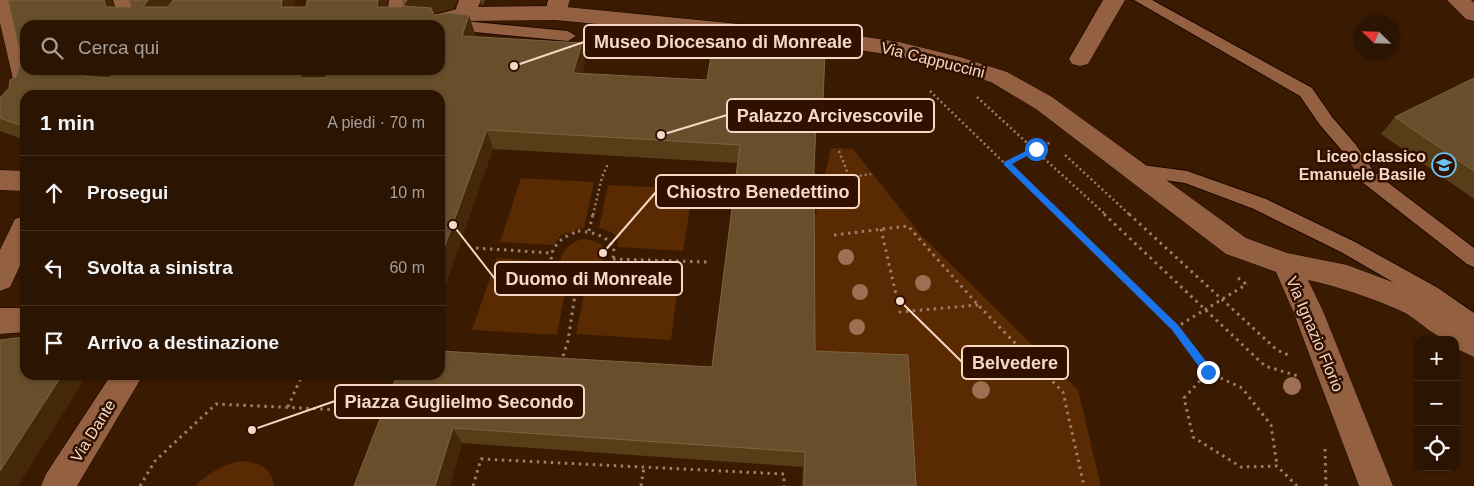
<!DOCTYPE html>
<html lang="it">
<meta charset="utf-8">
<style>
:root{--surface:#2c1402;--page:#341d0c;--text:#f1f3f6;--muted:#a69e99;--line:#483324}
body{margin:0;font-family:Arial,sans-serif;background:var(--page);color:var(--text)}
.controls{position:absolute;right:15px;bottom:15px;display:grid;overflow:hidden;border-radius:10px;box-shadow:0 1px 4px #0004}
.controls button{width:45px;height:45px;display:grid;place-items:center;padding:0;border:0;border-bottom:1px solid var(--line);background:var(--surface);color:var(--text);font:25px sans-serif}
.compass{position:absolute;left:1354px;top:15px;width:45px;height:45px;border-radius:50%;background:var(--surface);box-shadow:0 1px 4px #0004;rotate:293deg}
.stop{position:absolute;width:15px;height:15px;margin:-11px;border:4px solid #1a73e8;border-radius:50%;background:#fff}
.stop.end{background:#1a73e8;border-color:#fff;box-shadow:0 1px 5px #0008}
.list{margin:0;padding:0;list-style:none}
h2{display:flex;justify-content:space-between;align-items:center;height:65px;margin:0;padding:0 20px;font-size:21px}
h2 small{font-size:16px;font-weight:400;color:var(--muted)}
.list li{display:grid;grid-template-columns:32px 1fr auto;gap:15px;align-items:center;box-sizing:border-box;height:75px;padding:0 20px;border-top:1px solid var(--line)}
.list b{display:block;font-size:19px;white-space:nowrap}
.list em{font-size:16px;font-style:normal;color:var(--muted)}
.icon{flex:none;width:28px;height:28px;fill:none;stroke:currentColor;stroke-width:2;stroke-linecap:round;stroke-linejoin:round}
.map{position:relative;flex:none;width:1474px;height:486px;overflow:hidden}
.search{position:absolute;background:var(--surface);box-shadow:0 1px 4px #0004;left:20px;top:20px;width:425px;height:55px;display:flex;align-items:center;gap:12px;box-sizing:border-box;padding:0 18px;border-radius:15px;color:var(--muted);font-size:19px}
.panel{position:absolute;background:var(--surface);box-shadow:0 1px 4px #0004;left:20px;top:90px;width:425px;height:290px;border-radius:15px}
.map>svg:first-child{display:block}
.green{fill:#5a2a02}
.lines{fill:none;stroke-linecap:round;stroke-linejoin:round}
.service-casing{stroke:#1d0600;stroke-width:2}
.pedestrian-casing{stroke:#1d0600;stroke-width:1}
.minor-casing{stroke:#1d0600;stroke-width:1}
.tertiary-casing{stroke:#1d0600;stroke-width:1}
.path-far1{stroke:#9d7e69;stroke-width:2.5;stroke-dasharray:2 3;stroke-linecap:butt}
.path{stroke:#9d7e69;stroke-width:3;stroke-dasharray:2.5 4.5;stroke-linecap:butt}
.service{fill:#936141;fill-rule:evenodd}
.pedestrian{fill:#936141;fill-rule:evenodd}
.minor{fill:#936141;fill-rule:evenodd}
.tertiary{fill:#936141;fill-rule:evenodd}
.tree{fill:#9d7053}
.wall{fill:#573e18;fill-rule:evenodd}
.shaded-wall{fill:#452807}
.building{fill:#684e2b;stroke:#7e6443;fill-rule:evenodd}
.route{fill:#1a73e8}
.labels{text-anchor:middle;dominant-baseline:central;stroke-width:5;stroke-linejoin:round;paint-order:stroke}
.street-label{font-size:16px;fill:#f5d8c6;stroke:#311000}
.poi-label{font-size:16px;font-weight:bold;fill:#f5d8c6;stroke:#311000;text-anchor:end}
.leader{fill:none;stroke:#f5d8c6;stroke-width:2}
.callout-dot{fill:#f5d8c6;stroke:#311000;stroke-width:2}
.callout{fill:#311000;stroke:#f5d8c6;stroke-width:2}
.callout-label{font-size:18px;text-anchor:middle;font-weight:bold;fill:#f5d8c6}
</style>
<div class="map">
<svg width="1474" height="486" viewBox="0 0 1474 486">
<rect width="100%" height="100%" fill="#3b1a02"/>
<g class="green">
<polygon points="831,148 853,149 921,235 1078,390 1101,486 909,486 813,367 813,227"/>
<polygon points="521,178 594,182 584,228 561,235 553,245 500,242"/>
<path d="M608 185 693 189 683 251 618 247C620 234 610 231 599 228Z"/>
<path d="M582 239C624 240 600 284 571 271 549 261 568 243 582 239Z"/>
<path d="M497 258 550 262C548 275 556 279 567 281L557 335 472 330Z"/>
<path d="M614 265 680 270 671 340 576 334 586 285C602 284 608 278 614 265Z"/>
<path d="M239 461C257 462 271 466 274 486H195C209 473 221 466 239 461Z"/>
</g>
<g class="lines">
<g class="service-casing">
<g id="service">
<polygon points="1134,0 1152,0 1312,88 1332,117 1356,145 1374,172 1474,248 1474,267 1467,264 1362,182 1344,153 1320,125 1300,96"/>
<polygon points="454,20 568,31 576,36 568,41 454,30 440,32 440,25 434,25"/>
<polygon points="612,33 659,36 667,41 659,46 607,41 604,38 607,35"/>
<polygon points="1135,164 1187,171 1266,199 1355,242 1438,288 1474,313 1474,333 1467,330 1424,300 1341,252 1254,209 1185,183 1129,175 1126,170 1129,165"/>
</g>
</g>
<g class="pedestrian-casing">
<g id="pedestrian">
<polygon points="0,308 25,308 25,332 0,334"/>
<polygon points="111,375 143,375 77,486 41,486 46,474"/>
</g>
</g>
<g class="minor-casing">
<g id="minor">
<polygon points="113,0 135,0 143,25 121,25"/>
<polygon points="389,0 411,0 408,25 386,25"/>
<polygon points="459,0 481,0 473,19 465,21 457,19 454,14"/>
<polygon points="548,0 570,0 564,18 556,20 548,18 545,13"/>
<polygon points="1103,0 1125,0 1088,64 1080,66 1072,64 1069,59"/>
<polygon points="1447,0 1471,0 1474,3 1474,21 1466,19"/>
</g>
</g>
<g class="tertiary-casing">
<g id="tertiary">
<polygon points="0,0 18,0 25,36 25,70 34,70 37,79 31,95 25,95 25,106 9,124 0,126 0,103 7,96 13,79 0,23"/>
<path d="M556 6 852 35 899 42 960 57 1007 72 1052 97 1246 238 1287 253 1347 265 1422 293 1474 328V357L1455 348V340C1433 340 1419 318 1399 310 1369 297 1340 287 1308 280L1323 311 1393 486H1359L1293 311 1276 272 1226 254 1036 109 991 82 899 56 852 49 556 20 465 21 440 27V25H412L415 20 465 7Z"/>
<polygon points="0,170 25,171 25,191 0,190"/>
<polygon points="25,216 25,255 10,287 0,291 0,250 15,219"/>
</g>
</g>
<g class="path-far1">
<polyline points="930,91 1058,215"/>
<polyline points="977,97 1106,215"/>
<polyline points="839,151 857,197"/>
<polyline points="1065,155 1130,215"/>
<polyline points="1007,163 1051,142"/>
<polyline points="830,180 871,174"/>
<polyline points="593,215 602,177 608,164"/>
</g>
<g class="path">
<polyline points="1057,214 1175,328 1208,372 1184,398 1193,437 1241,467 1277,466 1297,486"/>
<polyline points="1104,214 1265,366 1301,377"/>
<polyline points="1129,214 1277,350 1291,356"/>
<polyline points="881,229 900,312 978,305"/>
<path d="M578 231C596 232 623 240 611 263 592 299 531 273 558 243 563 237 572 234 578 231Z"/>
<polyline points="589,231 593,214"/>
<polyline points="834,235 908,226 978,305 1063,392 1084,486"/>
<polyline points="476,248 551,253"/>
<polyline points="613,259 707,262"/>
<polyline points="1238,278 1246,284"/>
<polyline points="1175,328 1247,284"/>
<polyline points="563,356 568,341 577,281"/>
<polyline points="1208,372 1242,388 1271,425 1277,466"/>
<polyline points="288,407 302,375"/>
<polyline points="1325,449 1326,486"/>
<polyline points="140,486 155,461 216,404 385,412"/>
<polyline points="473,486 481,459 784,474 784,486"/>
<polyline points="641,486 644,467"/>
</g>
<use href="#service" class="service"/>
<use href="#pedestrian" class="pedestrian"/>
<use href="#minor" class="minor"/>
<use href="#tertiary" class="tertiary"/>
</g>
<g class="tree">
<circle cx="846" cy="257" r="8"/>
<circle cx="923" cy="283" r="8"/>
<circle cx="860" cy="292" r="8"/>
<circle cx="857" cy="327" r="8"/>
<circle cx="1292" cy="386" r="9"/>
<circle cx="981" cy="390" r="9"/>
</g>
<g class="wall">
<path d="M8 0H112L114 7H131L129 0H296L294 7 454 8 433 13 434 15 475 34 474 37 585 62 582 73 821 119 816 121 814 170 815 351 916 486H802L803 467 462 443 450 486H354L397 375 712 367 738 163 493 149 440 300V95H25V140L0 131V98L9 88 16 77 22 61ZM25 25 440 70H25Z"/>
<polygon points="480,0 485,0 483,5 481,5"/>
<polygon points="1474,78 1474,199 1381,134 1395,117"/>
</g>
<g class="shaded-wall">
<polygon points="104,0 112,0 119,25 106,7"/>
<polygon points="148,0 175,0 157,25 143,7"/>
<polygon points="282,0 296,0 291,25 281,7"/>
<polygon points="378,0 388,0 385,25 377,7"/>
<polygon points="407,0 458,0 454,8 433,13 403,6"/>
<polygon points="469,15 475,34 469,55 462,36"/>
<polygon points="582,43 585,62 577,92 573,73"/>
<polygon points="88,70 118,70 98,95 83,76"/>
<polygon points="303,70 325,70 328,76 318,79 310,95 300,76"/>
<polygon points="823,101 821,119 815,121 817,102"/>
<polygon points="487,130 493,149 440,300 440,259"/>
<polygon points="62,375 87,375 18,486 2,486 0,485 0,471"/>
<polygon points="453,428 462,443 450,486 435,486"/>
</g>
<g class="building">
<path d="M8 0H104L106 7H131L129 0H148L143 7H168L173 0H282L281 7H306L307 0H378L377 7H402L403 0H407L403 6 431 8 434 15 448 13 469 15 462 36 582 43 573 73 707 80 713 44 825 51 823 101 817 102 814 170 815 351 908 355 916 486H804L805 452 453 428 435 486H354L397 375H440V351L712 367 740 145 487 130 440 259V95H25V127L0 118V98L9 88 10 80 16 77 22 61ZM25 25H440V70H330L326 78H302L300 76 303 70H116L110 78 83 76 88 70H25Z"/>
<polygon points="1474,78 1474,171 1395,117"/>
<polygon points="25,337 25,375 62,375 0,471 0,340"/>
</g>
<polygon class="route" points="1034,147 1040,149 1012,164 1178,325 1212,369 1212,375 1205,375 1172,330 1004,165 1004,162"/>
<defs>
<g id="school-ring" transform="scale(1.25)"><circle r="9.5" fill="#311000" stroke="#6ac3f1" stroke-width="1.5"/><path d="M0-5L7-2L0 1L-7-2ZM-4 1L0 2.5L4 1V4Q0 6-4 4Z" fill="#6ac3f1"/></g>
</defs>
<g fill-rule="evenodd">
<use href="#school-ring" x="1444" y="165"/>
</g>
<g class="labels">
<g class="street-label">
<text transform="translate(933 60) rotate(14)">Via Cappuccini</text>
<text transform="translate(1315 334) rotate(67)">Via Ignazio Florio</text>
<text transform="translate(93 431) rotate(-58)">Via Dante</text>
</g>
<g class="poi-label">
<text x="1426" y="156">Liceo classico<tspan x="1426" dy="18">Emanuele Basile</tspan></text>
</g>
</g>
<path class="leader" d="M514 66L584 42M661 135L727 115M603 253L656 192M453 225L495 279M900 301L962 362M252 430L335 401"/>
<g class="callout-dot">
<circle cx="514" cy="66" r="5"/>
<circle cx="661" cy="135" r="5"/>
<circle cx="603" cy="253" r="5"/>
<circle cx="453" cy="225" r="5"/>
<circle cx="900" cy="301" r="5"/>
<circle cx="252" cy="430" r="5"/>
</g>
<g class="callout">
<rect x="584" y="25" width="278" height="33" rx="5"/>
<rect x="727" y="99" width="207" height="33" rx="5"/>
<rect x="656" y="175" width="203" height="33" rx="5"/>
<rect x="495" y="262" width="187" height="33" rx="5"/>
<rect x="962" y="346" width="106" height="33" rx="5"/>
<rect x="335" y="385" width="249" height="33" rx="5"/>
</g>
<g class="callout-label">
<text x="723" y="48">Museo Diocesano di Monreale</text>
<text x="830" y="122">Palazzo Arcivescovile</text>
<text x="758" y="198">Chiostro Benedettino</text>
<text x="589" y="285">Duomo di Monreale</text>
<text x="1015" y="369">Belvedere</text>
<text x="459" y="408">Piazza Guglielmo Secondo</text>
</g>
</svg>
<div class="controls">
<button>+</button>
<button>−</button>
<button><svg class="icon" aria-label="locate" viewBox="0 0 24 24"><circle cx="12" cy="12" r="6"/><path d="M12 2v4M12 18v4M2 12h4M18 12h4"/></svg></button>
</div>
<svg class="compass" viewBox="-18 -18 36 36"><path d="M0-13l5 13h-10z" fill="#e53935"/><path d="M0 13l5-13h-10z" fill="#a69e99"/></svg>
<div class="stop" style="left:1036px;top:149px"></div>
<div class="stop end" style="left:1208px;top:372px"></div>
<div class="search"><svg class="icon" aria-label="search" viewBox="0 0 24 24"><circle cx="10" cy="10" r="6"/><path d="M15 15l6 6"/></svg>Cerca qui</div>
<section class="panel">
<h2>1 min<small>A piedi · 70 m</small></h2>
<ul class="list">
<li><svg class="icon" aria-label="ahead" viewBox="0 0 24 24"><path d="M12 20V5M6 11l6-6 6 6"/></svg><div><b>Prosegui</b></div><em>10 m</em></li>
<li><svg class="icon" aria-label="left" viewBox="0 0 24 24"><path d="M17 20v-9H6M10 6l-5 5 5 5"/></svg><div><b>Svolta a sinistra</b></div><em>60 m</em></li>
<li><svg class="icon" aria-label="arrive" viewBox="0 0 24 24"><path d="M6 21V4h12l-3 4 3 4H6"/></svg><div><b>Arrivo a destinazione</b></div></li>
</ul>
</section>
</div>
